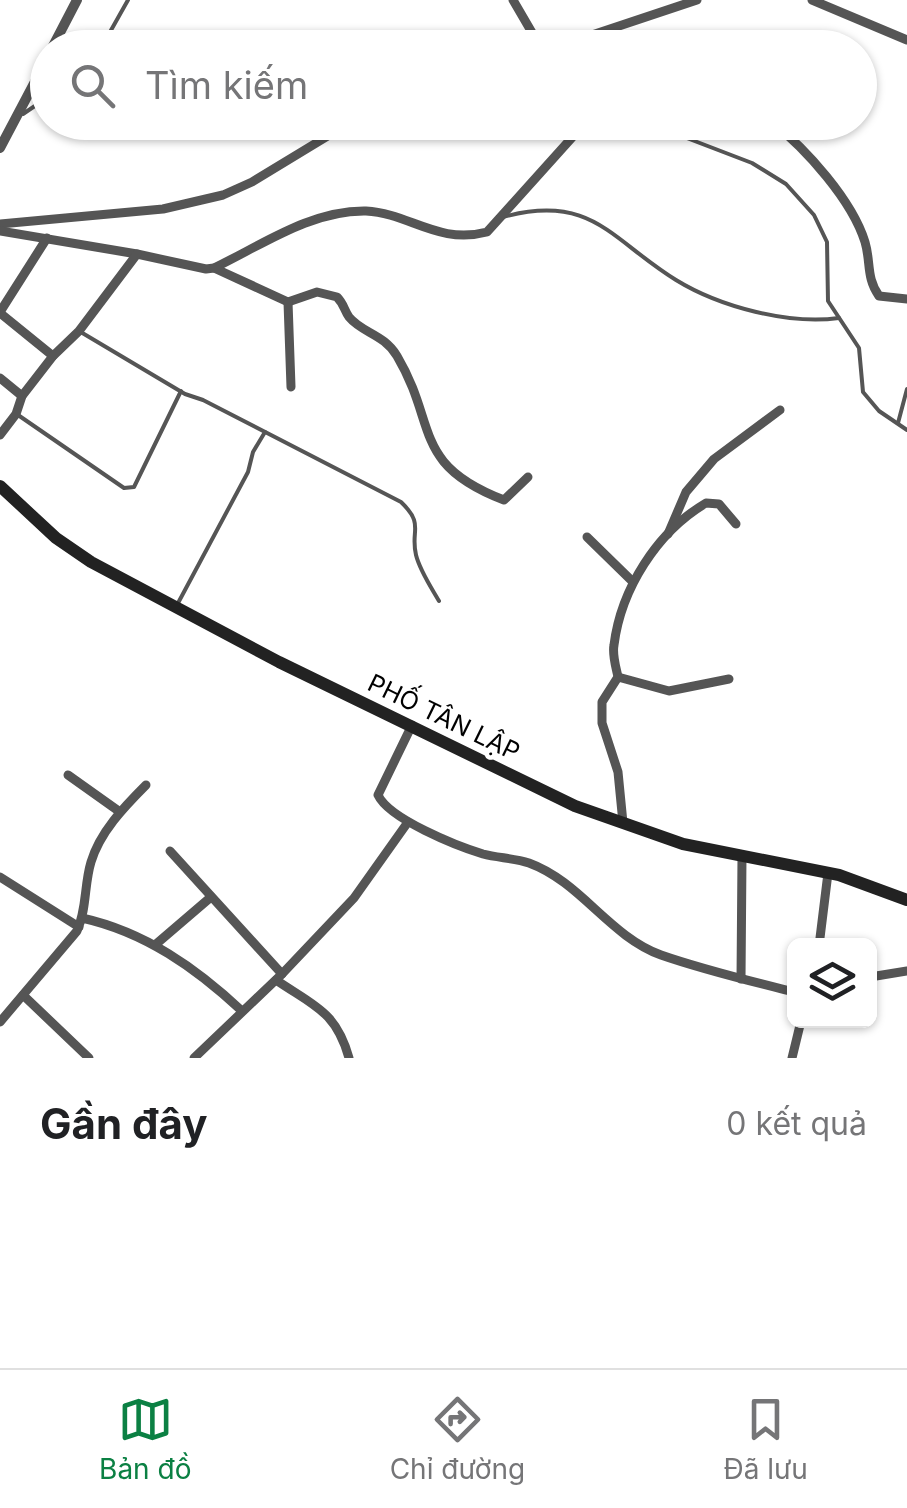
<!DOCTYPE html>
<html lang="vi">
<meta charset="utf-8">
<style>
:root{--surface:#fff;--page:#f2f2f2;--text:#202124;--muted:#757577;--line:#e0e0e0;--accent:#0b8043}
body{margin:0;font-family:Inter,sans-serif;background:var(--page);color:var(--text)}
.controls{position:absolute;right:30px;bottom:30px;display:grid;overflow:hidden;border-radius:15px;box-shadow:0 2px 8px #0004}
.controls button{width:90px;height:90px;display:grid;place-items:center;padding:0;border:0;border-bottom:2px solid var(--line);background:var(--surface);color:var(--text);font:50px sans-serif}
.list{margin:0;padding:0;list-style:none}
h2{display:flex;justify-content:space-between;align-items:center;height:130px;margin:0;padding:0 40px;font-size:42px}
h2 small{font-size:32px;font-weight:400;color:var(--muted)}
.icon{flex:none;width:55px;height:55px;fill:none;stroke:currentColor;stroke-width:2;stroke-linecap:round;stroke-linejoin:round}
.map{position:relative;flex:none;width:907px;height:1058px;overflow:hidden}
.search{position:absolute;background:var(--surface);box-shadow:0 2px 8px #0004;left:30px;right:30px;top:30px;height:110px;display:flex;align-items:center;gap:25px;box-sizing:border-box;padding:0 35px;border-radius:55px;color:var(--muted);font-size:38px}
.sheet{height:310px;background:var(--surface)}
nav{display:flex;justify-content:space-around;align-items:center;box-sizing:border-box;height:140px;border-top:2px solid var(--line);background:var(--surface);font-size:28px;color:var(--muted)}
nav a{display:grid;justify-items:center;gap:5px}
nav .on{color:var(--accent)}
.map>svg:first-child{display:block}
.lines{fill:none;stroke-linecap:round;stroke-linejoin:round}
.service{stroke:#555;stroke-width:4}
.minor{stroke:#555;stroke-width:9}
.tertiary{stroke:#555;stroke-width:10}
.secondary{stroke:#222;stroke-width:12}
.labels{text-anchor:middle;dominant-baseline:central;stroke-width:9;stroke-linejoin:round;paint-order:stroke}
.street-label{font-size:25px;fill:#000;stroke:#fff}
</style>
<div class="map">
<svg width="907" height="1058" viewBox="0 0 907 1058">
<rect width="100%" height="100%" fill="#fff"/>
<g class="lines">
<g class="service">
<polyline points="101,48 128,0"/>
<polyline points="23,114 48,97"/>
<polyline points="645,122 752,163 786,184 814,215 827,242 828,301 859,348 863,392 879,411 907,430"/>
<path d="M503 217C592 193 611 240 676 280 720 307 789 325 839 318"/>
<path d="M79 331 185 394 203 400 401 502C425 525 410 530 416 555 420 571 431 587 439 601"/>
<polyline points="18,415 124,488 134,487 181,391"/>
<polyline points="898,423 907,389"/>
<polyline points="177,605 248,472 253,452 265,432"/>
</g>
<g class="minor">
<polyline points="513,0 541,48"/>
<polyline points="812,0 907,40"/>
<polyline points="553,48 697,0"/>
<polyline points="416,122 446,127 458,122"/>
<path d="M772 122C806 149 852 200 865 242 871 262 866 278 879 296L907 299"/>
<polyline points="0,224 163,209 223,195 252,182 331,134 367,122"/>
<path d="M0 231 137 254 206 269 214 268C262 245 311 210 366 211 409 213 438 245 487 232L586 122"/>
<path d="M214 268 288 302 317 292 337 297C344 304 344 310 349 317 362 333 384 334 397 356 438 425 411 464 504 500L528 477"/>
<polyline points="288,302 291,387"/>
<polyline points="0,312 47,238"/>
<polyline points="0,313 53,356"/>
<polyline points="0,378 22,396"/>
<polyline points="0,435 16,414 22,396 53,356 79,331 137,254"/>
<polyline points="668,534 686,492 714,459 780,410"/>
<polyline points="587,537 632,581"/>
<polyline points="618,677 669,691 729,679"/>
<path d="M412 725 378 795C389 819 457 846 483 854 498 858 514 858 529 863 581 882 609 936 661 955 704 970 750 981 794 992"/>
<polyline points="68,775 120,812"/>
<path d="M623 823 618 772 602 723V702L618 677C616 667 612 655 614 645 621 589 657 532 706 503L719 504 736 524"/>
<polyline points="170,851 282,974"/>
<polyline points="0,877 79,927"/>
<path d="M82 918C145 932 196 968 242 1011"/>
<polyline points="155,945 211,897"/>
<polyline points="819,946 828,873"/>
<polyline points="870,977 907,971"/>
<polyline points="741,979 742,856"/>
<path d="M276 980C314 1006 336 1011 349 1058"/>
<polyline points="23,995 89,1058"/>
<path d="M0 1022 77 931C87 909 84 885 91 862 100 832 124 807 146 785"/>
<polyline points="194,1058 282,974 354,898 408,822"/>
<polyline points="792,1058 801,1021"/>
</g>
<g class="tertiary">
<polyline points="52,48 77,0"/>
<polyline points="0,148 48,57"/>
</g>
<polyline class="secondary" points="0,486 56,538 91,562 279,662 575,806 683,844 839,875 907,900"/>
</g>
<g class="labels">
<g class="street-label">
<text transform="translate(444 717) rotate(26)">PHỐ TÂN LẬP</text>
</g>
</g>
</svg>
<div class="controls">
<button><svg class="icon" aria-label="layers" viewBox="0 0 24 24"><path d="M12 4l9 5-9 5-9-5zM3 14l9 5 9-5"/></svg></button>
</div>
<div class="search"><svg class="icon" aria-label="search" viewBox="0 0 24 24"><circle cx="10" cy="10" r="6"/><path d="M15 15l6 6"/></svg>Tìm kiếm</div>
</div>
<section class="sheet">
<h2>Gần đây<small>0 kết quả</small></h2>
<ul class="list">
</ul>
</section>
<nav>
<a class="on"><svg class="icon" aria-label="map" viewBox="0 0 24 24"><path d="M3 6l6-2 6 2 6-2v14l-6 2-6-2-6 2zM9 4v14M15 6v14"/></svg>Bản đồ</a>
<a><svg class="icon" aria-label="directions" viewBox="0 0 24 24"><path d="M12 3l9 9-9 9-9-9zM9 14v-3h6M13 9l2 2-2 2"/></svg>Chỉ đường</a>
<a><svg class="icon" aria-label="saved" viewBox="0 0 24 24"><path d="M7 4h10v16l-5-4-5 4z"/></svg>Đã lưu</a>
</nav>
